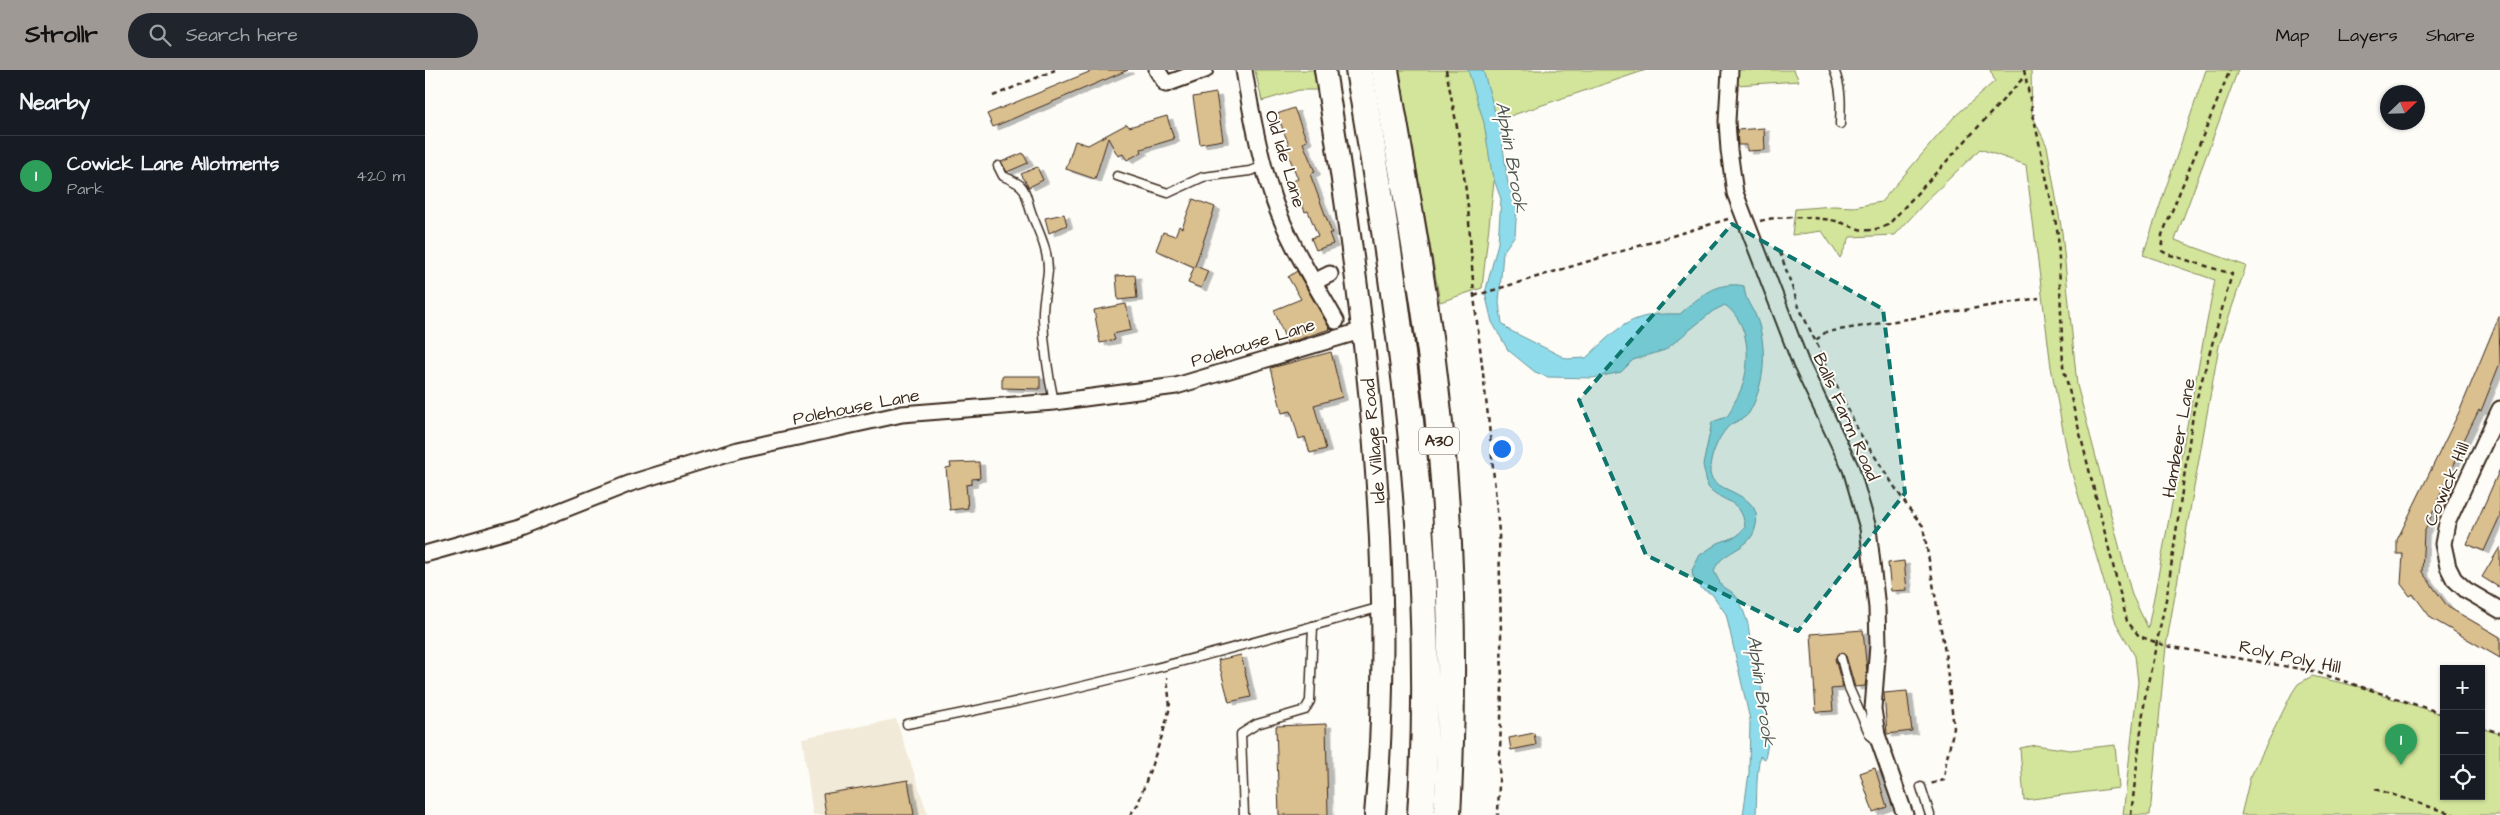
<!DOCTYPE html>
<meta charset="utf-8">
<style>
:root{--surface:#171b24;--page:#20242c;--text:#f1f3f6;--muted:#9ea1a6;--line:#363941;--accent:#9f9995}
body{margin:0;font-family:"Architects Daughter",sans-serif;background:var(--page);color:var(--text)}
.controls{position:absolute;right:15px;bottom:15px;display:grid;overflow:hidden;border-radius:0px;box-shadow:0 1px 4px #0004}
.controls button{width:45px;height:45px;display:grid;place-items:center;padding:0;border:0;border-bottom:1px solid var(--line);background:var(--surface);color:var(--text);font:25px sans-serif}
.compass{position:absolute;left:1955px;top:15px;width:45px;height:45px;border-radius:50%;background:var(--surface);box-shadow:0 1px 4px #0004;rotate:67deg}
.you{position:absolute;left:1076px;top:378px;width:18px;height:18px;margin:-12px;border:4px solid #fff;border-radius:50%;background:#1a73e8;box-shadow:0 0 0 8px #1a73e833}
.badge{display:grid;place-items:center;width:32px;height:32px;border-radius:50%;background:var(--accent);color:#fff;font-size:16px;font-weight:700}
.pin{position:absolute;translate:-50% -41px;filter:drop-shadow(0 1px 2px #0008)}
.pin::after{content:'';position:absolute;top:26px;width:18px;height:15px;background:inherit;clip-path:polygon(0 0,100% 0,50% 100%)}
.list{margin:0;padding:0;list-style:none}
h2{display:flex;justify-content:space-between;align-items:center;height:65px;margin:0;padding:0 20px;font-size:21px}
h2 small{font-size:16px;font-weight:400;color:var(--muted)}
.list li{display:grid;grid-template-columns:32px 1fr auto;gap:15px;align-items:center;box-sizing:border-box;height:80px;padding:0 20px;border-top:1px solid var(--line)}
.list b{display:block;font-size:19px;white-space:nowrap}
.list p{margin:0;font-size:16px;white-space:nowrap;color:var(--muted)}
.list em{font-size:16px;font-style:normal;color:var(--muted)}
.icon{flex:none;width:28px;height:28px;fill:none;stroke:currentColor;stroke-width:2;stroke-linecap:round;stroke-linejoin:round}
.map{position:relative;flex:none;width:2075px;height:745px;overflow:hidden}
header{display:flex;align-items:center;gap:30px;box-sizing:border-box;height:70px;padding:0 25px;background:var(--accent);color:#111}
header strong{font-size:24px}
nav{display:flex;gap:28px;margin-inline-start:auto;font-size:18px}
.search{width:350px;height:45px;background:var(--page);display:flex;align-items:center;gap:12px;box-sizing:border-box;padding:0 18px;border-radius:28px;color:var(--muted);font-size:19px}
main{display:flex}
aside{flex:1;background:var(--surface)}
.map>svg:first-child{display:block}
.built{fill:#f2ead8}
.green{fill:#d2e59a;stroke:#86885c}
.water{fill:#8edceb;stroke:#6d9599}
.building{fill:#dabf8f;stroke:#3b2a1e;filter:url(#shadow)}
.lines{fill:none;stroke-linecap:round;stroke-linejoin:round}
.lane-casing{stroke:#3b2a1e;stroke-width:11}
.street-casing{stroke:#3b2a1e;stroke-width:19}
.secondary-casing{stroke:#3b2a1e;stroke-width:24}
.highway-casing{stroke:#3b2a1e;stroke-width:30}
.path{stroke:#3b2a1e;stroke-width:2.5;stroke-dasharray:5 4;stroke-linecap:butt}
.lane{stroke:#fdfcf7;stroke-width:8}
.street{stroke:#fdfcf7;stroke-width:15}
.secondary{stroke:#fdfcf7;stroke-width:20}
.highway{stroke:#fdfcf7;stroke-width:26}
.marked{fill:#0f766e;fill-opacity:0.2;stroke:#0f766e;stroke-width:4;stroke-dasharray:10 6;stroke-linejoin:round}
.labels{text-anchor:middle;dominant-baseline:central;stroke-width:4;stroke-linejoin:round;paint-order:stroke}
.shield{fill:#fdfcf7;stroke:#75695f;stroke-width:1}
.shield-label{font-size:16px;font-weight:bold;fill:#3b2a1e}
.street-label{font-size:18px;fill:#3b2a1e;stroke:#fdfcf7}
.water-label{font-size:19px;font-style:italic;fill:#505651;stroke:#fdfcf7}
</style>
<header>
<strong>Strollr</strong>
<div class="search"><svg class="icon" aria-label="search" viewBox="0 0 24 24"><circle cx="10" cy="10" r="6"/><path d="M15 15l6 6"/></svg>Search here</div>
<nav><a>Map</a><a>Layers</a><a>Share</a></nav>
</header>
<main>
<aside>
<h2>Nearby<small></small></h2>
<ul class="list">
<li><span class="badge" style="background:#2e9e5b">1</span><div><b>Cowick Lane Allotments</b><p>Park</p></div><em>420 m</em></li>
</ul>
</aside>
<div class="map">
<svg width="2075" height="745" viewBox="0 0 2075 745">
<defs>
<filter id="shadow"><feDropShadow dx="5.5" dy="3" stdDeviation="0" flood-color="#0004"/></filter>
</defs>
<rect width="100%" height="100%" fill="#fdfcf7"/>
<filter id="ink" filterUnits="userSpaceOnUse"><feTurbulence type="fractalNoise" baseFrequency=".02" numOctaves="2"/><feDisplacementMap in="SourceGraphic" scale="10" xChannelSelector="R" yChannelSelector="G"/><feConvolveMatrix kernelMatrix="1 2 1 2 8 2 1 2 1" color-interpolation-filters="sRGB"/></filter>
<g filter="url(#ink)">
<polygon class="built" points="471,649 503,745 388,745 377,668"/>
<g class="green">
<polygon points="830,0 894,0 898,20 874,20 837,31"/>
<polygon points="974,0 1221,0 1076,49 1057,218 1015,232"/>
<polygon points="1311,0 1369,0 1374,11 1311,15"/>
<polygon points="1565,0 1606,0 1607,45 1622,76 1637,162 1652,315 1707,525 1723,558 1790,210 1718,185 1781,0 1813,0 1750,170 1821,196 1794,276 1741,576 1725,745 1698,745 1713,612 1710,586 1691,553 1645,397 1626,297 1601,95 1555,79 1506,126 1470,165 1425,167 1415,188 1397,161 1367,165 1370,139 1408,136 1429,137 1456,132 1529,47 1570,11"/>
<polygon points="1887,606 1952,621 1956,625 2019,645 2019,726 2056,726 2056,658 2075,664 2075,745 1816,745 1825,708 1867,623 1873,614"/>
<polygon points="1610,675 1645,680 1690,675 1694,718 1599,730 1595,678"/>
</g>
<path class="water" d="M1043 0H1058L1070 42 1076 49 1075 55 1083 114 1092 136 1090 165 1078 182 1074 233 1077 253 1084 260 1142 289 1161 288C1195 256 1206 242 1255 244 1274 227 1293 210 1319 216 1320 228 1324 234 1330 244 1339 263 1341 294 1335 315 1333 323 1329 335 1324 343 1318 351 1308 351 1302 358 1293 368 1284 388 1285 403 1287 424 1342 421 1330 459 1324 481 1296 480 1289 501L1296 515 1308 523 1315 531 1323 554 1330 603 1335 611 1343 653 1344 668 1340 689 1335 686C1331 706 1332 725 1331 745H1318L1324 703 1325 650 1301 544 1287 524 1275 518 1268 507 1267 500 1275 485 1293 473 1312 466 1320 457C1317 428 1298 434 1283 417L1278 395 1287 352C1292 350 1297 349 1302 346 1305 344 1307 337 1309 333 1327 306 1329 256 1300 235L1288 241 1240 280 1208 290 1196 302 1168 308 1123 307 1110 302 1083 280 1067 252 1060 223 1073 173 1076 129 1067 104 1059 53Z"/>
<g class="building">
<polygon points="669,0 703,0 568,57 562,44"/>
<polygon points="791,23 798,70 775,74 768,27"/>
<polygon points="869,38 882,71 878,73 890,102 885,104 907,163 904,163 908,174 891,180 886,168 893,166 883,141 880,142 868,111 873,109 861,79 865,78 852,44"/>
<polygon points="742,46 749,69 716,79 717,82 702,90 698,84 693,86 683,68 670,109 641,99 650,71 663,75 702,54 704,57"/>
<polygon points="1339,58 1340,80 1322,81 1322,75 1313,75 1312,60"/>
<polygon points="598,83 603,93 582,102 576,92"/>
<polygon points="612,97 618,110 604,117 596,104"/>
<polygon points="768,129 790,137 770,196 783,201 776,218 763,213 769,197 731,180 738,162 750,166 754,156 757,158"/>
<polygon points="639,144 642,155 624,163 620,148"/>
<polygon points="872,201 905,259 862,273 849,240 876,229 863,207"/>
<polygon points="710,205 712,228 693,230 691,206"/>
<polygon points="701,234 706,260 688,264 690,270 675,273 669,240"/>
<polygon points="2074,246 2075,293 2056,341 2054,340 2038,372 1999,463 1997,502 2023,537 2075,567 2075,588 2006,548 1988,524 1985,526 1976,514 1978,484 1972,484 1972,470 2035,340"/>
<polygon points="906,282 917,327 889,335 901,379 885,383 880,367 874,369 866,341 857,343 846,298"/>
<polygon points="577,306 615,306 615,319 577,318"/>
<polygon points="554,392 555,408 547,409 547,414 541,415 543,438 525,440 521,398 526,397 525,393"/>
<polygon points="2075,399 2075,446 2059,481 2042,474"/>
<polygon points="2075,477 2075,518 2057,507"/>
<polygon points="1479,491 1482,520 1466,521 1463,493"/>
<polygon points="1438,560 1442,602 1440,616 1430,617 1421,586 1414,583 1410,589 1418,618 1406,619 1408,641 1391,642 1386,564"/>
<polygon points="816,585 826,627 804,632 793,590"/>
<polygon points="1482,621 1487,661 1462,664 1459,623"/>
<polygon points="901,654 903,745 854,745 851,656"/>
<polygon points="1109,663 1111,675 1086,680 1084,668"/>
<polygon points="1450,698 1462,737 1448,742 1435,703"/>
<polygon points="483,710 489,745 401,745 398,724"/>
</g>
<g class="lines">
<g class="lane-casing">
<g id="lane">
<path d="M1409 0C1417 18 1416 35 1415 54"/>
<path d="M573 96 578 106C603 117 598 117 606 142 613 161 623 178 623 200 622 216 617 232 618 249 619 277 623 304 629 332"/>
<polyline points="692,106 743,123 778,107 825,101 839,96"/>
<polyline points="1416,588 1424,618 1445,665 1449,668"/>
<path d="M482 654C642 624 799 581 956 537"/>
<polyline points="1496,717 1505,745"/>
<polyline points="819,745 816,664 832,654 880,640 885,631 888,556"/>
</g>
</g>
<g class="street-casing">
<g id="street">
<polyline points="732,0 741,14 780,0"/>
<path d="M819 0C826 43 834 86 848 128 863 171 889 212 911 251"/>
<polyline points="1305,0 1302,51 1304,80 1310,123 1376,294 1426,399 1443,458 1452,538 1453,575 1448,639 1452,665 1480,745"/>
<polyline points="889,212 905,204"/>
<polyline points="2075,339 2022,453 2018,474 2023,497 2029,509 2041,520 2075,540"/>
<polyline points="0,484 92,458 206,413 313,380 477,344 629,332 751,316 939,260"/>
</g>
</g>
<g class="secondary-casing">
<path id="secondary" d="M900 0C940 250 973 492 950 745"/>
</g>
<g class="highway-casing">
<g id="highway">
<path d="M934 0C976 246 1013 495 996 745"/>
<path d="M960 0C977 102 997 204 1009 307 1026 450 1030 601 1022 745"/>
</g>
</g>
<g class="path">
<polyline points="1021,0 1034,67 1043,137 1049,226 1064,355 1074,462 1077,617 1073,745"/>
<polyline points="1599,0 1633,164 1638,296 1702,551 1714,566 1741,576 1888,601 2019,644"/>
<polyline points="568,26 630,0"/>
<path d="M1335 151C1358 145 1383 147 1406 150 1432 155 1434 167 1463 155L1600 6"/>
<polyline points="1355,182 1374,237 1434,362 1484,439 1498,456 1520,582 1529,658 1521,692 1519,710 1505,714"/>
<polyline points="1049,226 1303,149"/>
<polyline points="1391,270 1401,262 1614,228"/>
<polyline points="2056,657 2075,663"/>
<polyline points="1950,719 2030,745"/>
<polyline points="705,745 713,734 738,663 745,637 742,607"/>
<polyline points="1706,745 1720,627 1742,525 1769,338 1807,204 1742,184 1737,181 1737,165 1805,0"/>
</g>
<use href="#lane" class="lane"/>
<use href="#street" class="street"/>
<use href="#secondary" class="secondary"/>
<use href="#highway" class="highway"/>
</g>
</g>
<path class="marked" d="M1307 154 1458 239 1480 423 1373 561 1221 485 1154 330Z"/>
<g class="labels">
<rect class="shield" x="994" y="357.5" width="40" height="27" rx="4"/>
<g class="shield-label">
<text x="1014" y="371">A30</text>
</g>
<g class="street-label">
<text transform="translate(860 89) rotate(73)">Old Ide Lane</text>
<text transform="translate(828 273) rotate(-17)">Polehouse Lane</text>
<text transform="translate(431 337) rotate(-11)">Polehouse Lane</text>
<text transform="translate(1421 347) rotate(66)">Balls Farm Road</text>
<text transform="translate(1754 368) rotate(-80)">Hambeer Lane</text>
<text transform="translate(949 371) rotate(-95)">Ide Village Road</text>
<text transform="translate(2022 414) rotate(-67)">Cowick Hill</text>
<text transform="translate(1865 587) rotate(12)">Roly Poly Hill</text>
</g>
<g class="water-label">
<text transform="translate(1086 87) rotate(80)">Alphin Brook</text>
<text transform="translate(1336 621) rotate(82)">Alphin Brook</text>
</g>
</g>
</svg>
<div class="controls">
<button>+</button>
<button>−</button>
<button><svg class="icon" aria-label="locate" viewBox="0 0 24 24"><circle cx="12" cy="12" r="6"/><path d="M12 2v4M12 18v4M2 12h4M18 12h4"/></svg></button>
</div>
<svg class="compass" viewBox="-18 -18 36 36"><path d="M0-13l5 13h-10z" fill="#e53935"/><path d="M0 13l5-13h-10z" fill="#9ea1a6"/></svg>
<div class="you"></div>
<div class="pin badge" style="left:1976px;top:695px;background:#2e9e5b">1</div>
</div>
</main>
